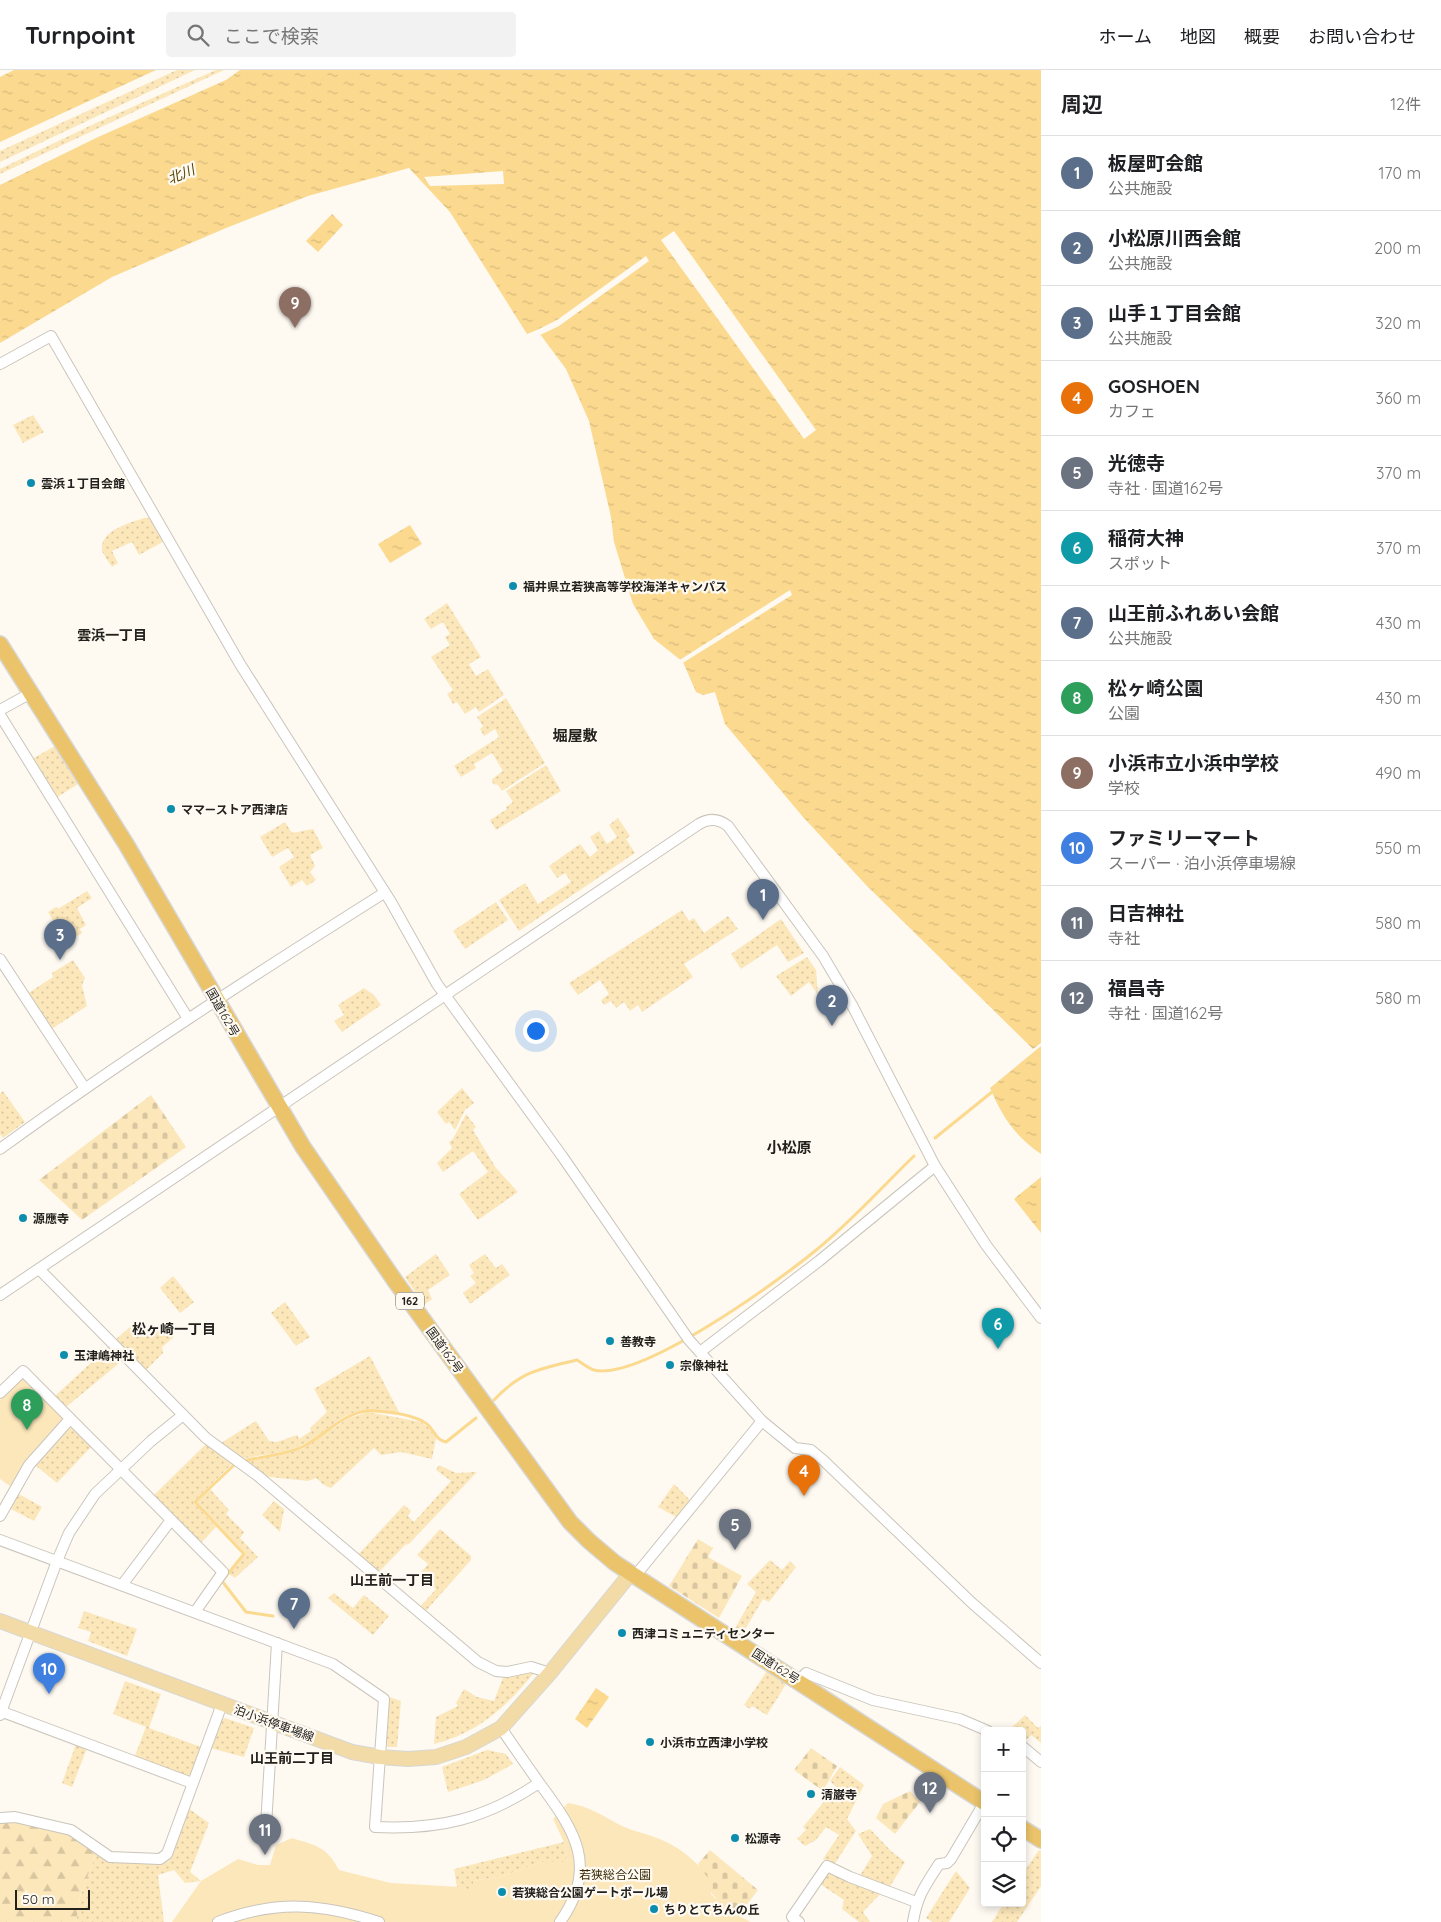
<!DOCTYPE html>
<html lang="ja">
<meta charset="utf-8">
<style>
:root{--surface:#fff;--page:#f2f2f2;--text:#202124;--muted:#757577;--line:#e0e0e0;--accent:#1a73e8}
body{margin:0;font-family:Quicksand,"Noto Sans JP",sans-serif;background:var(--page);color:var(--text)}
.controls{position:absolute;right:15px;bottom:15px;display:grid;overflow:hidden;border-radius:5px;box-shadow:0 2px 8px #0003}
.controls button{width:45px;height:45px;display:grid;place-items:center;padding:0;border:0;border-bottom:1px solid var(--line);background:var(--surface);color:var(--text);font:25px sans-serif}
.scale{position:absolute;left:15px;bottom:12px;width:75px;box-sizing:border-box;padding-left:5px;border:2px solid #23211d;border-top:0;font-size:14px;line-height:18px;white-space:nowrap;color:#23211d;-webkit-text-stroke:4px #fefaf2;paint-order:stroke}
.you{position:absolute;left:535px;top:960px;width:18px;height:18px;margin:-12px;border:4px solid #fff;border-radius:50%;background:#1a73e8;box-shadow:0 0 0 8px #1a73e833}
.badge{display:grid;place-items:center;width:32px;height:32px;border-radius:50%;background:var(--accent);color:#fff;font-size:16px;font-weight:700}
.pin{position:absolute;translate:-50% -41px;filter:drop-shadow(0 1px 2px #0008)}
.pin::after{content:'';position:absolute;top:26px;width:18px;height:15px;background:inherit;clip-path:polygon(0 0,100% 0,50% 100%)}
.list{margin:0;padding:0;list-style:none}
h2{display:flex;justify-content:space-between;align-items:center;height:65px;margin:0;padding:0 20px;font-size:21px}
h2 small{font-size:16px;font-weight:400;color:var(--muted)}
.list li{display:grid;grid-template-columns:32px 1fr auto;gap:15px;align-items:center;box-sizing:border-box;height:75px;padding:0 20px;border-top:1px solid var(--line)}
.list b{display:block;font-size:19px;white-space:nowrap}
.list p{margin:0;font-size:16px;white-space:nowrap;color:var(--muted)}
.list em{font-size:16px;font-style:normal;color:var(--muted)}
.icon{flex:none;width:28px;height:28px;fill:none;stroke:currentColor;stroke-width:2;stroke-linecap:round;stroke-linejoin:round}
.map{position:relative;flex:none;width:1041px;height:1852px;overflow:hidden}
header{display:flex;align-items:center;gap:30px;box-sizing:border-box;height:70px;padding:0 25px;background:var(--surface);border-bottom:1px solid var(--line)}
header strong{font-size:24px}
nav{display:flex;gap:28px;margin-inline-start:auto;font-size:18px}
.search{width:350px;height:45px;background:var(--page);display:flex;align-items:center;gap:12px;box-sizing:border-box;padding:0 18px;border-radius:5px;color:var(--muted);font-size:19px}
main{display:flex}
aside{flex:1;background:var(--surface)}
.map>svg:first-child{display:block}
.grass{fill:url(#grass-dots)}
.forest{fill:url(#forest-firs)}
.cemetery{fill:url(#cemetery-stones)}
.park{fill:#fce7bb}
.water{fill:url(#water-ripples)}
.pier{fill:#fefaf2}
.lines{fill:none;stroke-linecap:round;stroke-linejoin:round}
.stream{stroke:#fbd98f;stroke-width:3}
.minor-casing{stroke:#cac5bb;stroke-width:12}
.major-casing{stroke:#d7d7d6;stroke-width:16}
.highway-casing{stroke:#d7d7d6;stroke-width:18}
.minor{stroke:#fff;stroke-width:10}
.major{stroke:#f2dba6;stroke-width:14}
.highway{stroke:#eac36a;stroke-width:15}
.poi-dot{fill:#0c8dad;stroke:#fefaf2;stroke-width:2}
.labels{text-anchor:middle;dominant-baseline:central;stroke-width:4.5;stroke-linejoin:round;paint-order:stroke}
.shield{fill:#fefaf2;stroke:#65625d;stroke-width:1}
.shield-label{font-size:11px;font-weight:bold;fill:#23211d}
.poi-label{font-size:12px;font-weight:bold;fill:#23211d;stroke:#fefaf2;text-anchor:start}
.street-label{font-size:12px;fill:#23211d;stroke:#fefaf2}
.park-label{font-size:12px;fill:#382a09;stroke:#fefaf2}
.water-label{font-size:14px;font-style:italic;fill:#5a4406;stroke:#fefaf2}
.neighbourhood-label{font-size:14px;font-weight:bold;fill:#23211d;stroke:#fefaf2}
.quarter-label{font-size:15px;font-weight:bold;fill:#23211d;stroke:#fefaf2}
</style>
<header>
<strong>Turnpoint</strong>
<div class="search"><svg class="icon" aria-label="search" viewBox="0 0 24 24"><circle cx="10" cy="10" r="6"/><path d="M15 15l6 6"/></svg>ここで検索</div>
<nav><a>ホーム</a><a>地図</a><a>概要</a><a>お問い合わせ</a></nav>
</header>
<main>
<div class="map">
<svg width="1041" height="1852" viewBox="0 0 1041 1852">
<defs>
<pattern id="grass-dots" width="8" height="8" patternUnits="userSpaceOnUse" patternTransform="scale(1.25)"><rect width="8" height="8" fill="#fce7bb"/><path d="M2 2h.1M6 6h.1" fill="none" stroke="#d8c6a0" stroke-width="1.8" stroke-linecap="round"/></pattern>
<pattern id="forest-firs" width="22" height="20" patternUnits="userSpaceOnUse" patternTransform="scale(1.25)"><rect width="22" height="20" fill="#fce7bb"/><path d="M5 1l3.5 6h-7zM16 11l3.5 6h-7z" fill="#d8c6a0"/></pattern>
<pattern id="cemetery-stones" width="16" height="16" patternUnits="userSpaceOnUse" patternTransform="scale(1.25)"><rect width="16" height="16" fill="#fce7bb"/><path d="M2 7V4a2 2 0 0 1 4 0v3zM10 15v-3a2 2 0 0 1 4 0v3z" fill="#d8c6a0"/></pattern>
<pattern id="water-ripples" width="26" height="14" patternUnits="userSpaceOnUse" patternTransform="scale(1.25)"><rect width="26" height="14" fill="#fbd98f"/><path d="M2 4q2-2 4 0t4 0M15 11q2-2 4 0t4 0" fill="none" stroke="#d7ba7b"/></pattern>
</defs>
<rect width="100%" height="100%" fill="#fefaf2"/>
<g class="grass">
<polygon points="177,0 195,0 0,92 0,81"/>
<polygon points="216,0 224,0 0,104 0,99 96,53"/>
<polygon points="33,345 44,362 23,373 13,355"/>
<path d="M144 448H150L163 470 161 473 139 485 132 472 112 481 118 493 112 497C109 492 103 485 102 480 100 460 130 453 144 448Z"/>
<polygon points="447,533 481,587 469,594 476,606 488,599 504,625 479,642 476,637 465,644 457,632 453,634 447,624 453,620 431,587 450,575 445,567 450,564 443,552 431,559 424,549"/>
<polygon points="506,628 545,693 502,721 498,715 493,714 492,709 503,701 492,683 474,694 476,698 461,707 454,696 499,667 495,659 484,666 480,659 483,656 477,647"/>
<polygon points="55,676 78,714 56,728 32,689"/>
<polygon points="546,695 561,721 496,760 490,750 507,739 506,737 513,732 506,721"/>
<polygon points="618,748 630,766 626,769 635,783 519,861 499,830 525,813 538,834 571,812 565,803 557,808 549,796 580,774 590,787 598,780 590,767 599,761 607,774 617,767 609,755"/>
<polygon points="285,752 292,763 313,759 323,778 310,785 315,796 310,802 316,810 307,816 302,810 291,817 279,797 294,787 288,778 272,787 260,767"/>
<polygon points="87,821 92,828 77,838 86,855 80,859 82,863 66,873 48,842 56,837 58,839"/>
<polygon points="496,832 508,850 465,879 453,861"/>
<polygon points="682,840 689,851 694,848 704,863 728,846 738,859 684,894 693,907 642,942 638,935 630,941 624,932 616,938 611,931 604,935 601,930 609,924 600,910 578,925 569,913"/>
<polygon points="781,849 804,883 788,892 777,875 741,899 731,884"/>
<polygon points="807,887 816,900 818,925 809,912 791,926 776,906"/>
<polygon points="73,890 85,908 82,915 87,936 50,960 27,924 53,907 52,903"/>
<polygon points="364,918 374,925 381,935 342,962 334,951 344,945 338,935"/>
<polygon points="462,1018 474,1033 465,1040 455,1060 449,1052 446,1054 437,1042"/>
<polygon points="3,1021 25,1052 3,1068 0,1064 0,1024"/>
<polygon points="466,1044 476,1057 473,1060 496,1098 518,1122 478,1150 459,1124 488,1102 473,1081 443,1102 437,1093 452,1078 449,1072 453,1069"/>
<polygon points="436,1184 450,1205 428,1220 432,1229 424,1235 405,1207"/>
<polygon points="485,1184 496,1198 502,1194 510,1205 470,1234 463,1223 476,1213 470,1206 474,1203 469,1195"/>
<polygon points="173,1206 194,1232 180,1243 160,1218"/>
<polygon points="285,1232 310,1267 296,1276 271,1243"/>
<polygon points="136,1252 148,1265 163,1253 174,1267 162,1277 163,1283 146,1300 115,1270"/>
<polygon points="108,1277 123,1290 66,1337 55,1326"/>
<path d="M370 1286 400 1344C342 1331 346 1352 302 1375 287 1383 259 1385 241 1389L221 1373 256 1351 269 1371 277 1372 297 1365 299 1369 311 1361 310 1358 327 1342 314 1319Z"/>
<polygon points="368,1342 421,1352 428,1357 436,1368 432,1389 401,1382 381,1385 374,1378 331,1418 324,1415 316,1408 308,1411 261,1406 244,1392 302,1379 349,1348"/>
<polygon points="69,1358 74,1358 92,1376 57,1413 35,1395"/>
<polygon points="206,1374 232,1394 193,1432 216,1457 201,1473 154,1425"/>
<polygon points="439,1395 456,1403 477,1402 408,1475 406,1474 377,1504 357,1486 404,1435 411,1441 408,1446 414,1452 451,1411 436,1400"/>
<polygon points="674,1414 690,1430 676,1447 658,1437"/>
<polygon points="210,1419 229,1440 226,1444 244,1462 240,1468 258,1487 235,1508 229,1504 246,1484 197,1432"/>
<polygon points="17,1423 42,1437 34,1451 9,1438"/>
<polygon points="274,1431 284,1439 280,1462 262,1445"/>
<polygon points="440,1459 471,1486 471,1490 424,1543 419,1538 436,1519 419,1505 428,1494 417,1485"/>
<polygon points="770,1490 782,1500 790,1491 796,1497 769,1532 763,1529 743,1563 735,1558 756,1522 747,1514"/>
<polygon points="334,1523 353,1538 364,1525 389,1546 373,1565 328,1528"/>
<polygon points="84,1541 137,1559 127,1586 88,1571 91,1562 78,1558"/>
<path d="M530 1600 534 1603C506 1637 478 1663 434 1674L436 1647 458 1636 456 1633 464 1619 477 1627 494 1631 504 1605Z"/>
<polygon points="767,1601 786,1614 767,1645 752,1636 750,1639 744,1635"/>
<polygon points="125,1611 161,1624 149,1658 201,1677 190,1706 186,1707 134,1688 146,1657 113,1644"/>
<polygon points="389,1627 401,1631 397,1677 388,1677 385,1673"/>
<polygon points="1025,1645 1038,1658 1041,1656 1041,1673 1031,1665 1024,1672 1022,1670 1022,1661 1010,1659"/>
<polygon points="225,1648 254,1658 244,1687 210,1678 221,1650"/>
<polygon points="76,1674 87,1678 72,1717 62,1713"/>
<polygon points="487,1680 506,1684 513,1694 484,1710 448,1722 442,1697"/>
<polygon points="840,1697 864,1715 847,1749 856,1761 834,1795 823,1789 839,1765 826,1757 816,1770 805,1776 797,1769 806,1760 803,1757 836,1717 830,1711"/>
<polygon points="188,1738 209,1753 190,1802 201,1811 185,1813 174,1800 158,1805 164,1852 76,1852 80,1827 96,1783 108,1792 161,1794 169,1791"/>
<polygon points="870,1759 891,1781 905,1792 889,1818 859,1807 872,1786 858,1764"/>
<polygon points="564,1772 568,1792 542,1792 503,1806 473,1811 475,1822 457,1818 454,1799"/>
<polygon points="1039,1780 1041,1781 1041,1816 1017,1852 992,1852 1004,1833 1022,1833 1022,1805"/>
<polygon points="956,1801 970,1818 949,1852 933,1852 926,1848"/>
<polygon points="831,1803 882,1822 863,1842 870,1852 859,1852 842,1839 844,1830 820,1814 826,1805"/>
</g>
<polygon class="forest" points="0,1752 13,1752 67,1764 96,1783 80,1827 76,1852 0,1852"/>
<g class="cemetery">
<polygon points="151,1025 186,1077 82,1150 39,1110"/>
<polygon points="698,1469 713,1478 708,1487 742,1506 719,1548 669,1516"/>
<polygon points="811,1678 837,1696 823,1721 794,1700"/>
<polygon points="910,1721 920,1732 895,1764 876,1748 883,1734"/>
<path d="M710 1780 758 1820 739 1845C715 1836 707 1816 698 1794Z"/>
</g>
<g class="park">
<polygon points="21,1309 25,1309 63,1347 63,1351 33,1384 10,1416 0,1409 0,1330"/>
<path d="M568 1733C590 1736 602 1746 622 1756 635 1762 649 1764 662 1770 685 1780 701 1795 713 1816L711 1824 728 1841 751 1852H172L201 1811 238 1789 258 1795H270L276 1775 292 1768C317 1776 326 1776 339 1800L391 1813 460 1817 474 1822 473 1811 503 1806 542 1792H568L564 1772 553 1749Z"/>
</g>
<g class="water">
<polygon points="14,0 156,0 0,72 0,7"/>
<polygon points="240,0 1041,0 1041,973 1033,979 867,816 803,747 725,654 715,622 703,625 696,622 683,592 654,569 633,534 614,472 611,447 589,351 566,299 537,260 527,264 450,142 409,98 308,126 226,158 112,207 0,273 0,115 96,68 226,10"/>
<polygon points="332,144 343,155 318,182 306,171"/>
<polygon points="410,455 422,474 390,493 378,474"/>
<path d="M1041 976V1084C1014 1065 1003 1048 990 1018Z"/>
<polygon points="1041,1107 1041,1163 1014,1129"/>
<polygon points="596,1618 609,1627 587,1658 575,1649"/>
</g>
<g class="pier">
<polygon points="503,101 504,114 430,116 424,107"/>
<polygon points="674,161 816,360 804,369 661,170"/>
<polygon points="646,186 649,191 559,256 538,266 536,263 525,266 557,250"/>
<polygon points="790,520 792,525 681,594 678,591"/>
</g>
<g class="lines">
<g class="stream">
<polyline points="935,1068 992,1022"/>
<path d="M494 1330C520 1302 541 1298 577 1290 582 1293 588 1298 594 1300 641 1311 777 1212 815 1181 850 1153 882 1117 914 1086"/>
<path d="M243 1391C260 1387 287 1384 302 1377 327 1365 346 1338 376 1341 390 1342 412 1345 424 1352 434 1357 434 1370 446 1372L476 1348"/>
<polyline points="234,1395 195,1432 244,1484 222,1511 246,1542 273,1546"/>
</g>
<g class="minor-casing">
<g id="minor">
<polyline points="0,294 51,266 240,594 391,832 437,914 562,1086 689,1270 762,1351 795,1378 811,1380 823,1390 972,1533 1041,1593"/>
<polyline points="0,640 31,623"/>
<polyline points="0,645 187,947"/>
<polyline points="0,889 84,1017"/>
<path d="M0 1079C125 988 254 905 384 823"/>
<polyline points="39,1199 206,1368 258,1406 478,1592 496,1601 507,1602 531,1597 550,1603"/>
<path d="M0 1225 699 754C709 748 719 749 728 756L823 886 852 935 935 1096"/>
<polyline points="700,1282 819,1191 935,1096 986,1175 1041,1248"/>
<polyline points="0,1323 23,1301 223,1502 195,1542"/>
<polyline points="0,1446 29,1395 70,1349"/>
<path d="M0 1470 333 1594 384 1629 375 1757C440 1760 485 1749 539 1713"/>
<polyline points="635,1506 762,1351"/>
<polyline points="122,1515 171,1450"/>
<polyline points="799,1611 806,1603 873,1630 960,1649 988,1661"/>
<polyline points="0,1641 192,1713"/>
<polyline points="0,1645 57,1491 69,1463 95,1424 151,1371 183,1345"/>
<path d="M501 1658C514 1677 527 1696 540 1714 575 1761 599 1797 560 1852"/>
<polyline points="1022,1676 1041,1692"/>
<polyline points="0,1748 15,1747 71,1760 110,1787 160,1789 167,1784 222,1634"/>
<polyline points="266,1756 277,1573"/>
<path d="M218 1852C275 1830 321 1833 379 1852"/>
<polyline points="799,1852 792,1847 827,1796 850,1807 916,1832"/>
<path d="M913 1852C917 1826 925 1816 939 1794L947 1793 951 1789 984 1733"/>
</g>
</g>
<g class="major-casing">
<polyline id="major" points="0,1551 352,1682 380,1687 408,1689 436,1687 466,1677 501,1658 550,1603 631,1503"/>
</g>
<g class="highway-casing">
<g id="highway">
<polyline points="0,574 126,774 303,1077 395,1211 570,1452 589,1471 615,1493 985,1733"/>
<polyline points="1022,1758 1041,1770"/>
</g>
</g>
<use href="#minor" class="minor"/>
<use href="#major" class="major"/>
<use href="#highway" class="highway"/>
</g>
<g class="poi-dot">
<circle cx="31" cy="413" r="5"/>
<circle cx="513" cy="516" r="5"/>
<circle cx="171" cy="739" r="5"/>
<circle cx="23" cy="1148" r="5"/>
<circle cx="610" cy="1271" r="5"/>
<circle cx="64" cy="1285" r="5"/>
<circle cx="670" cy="1295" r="5"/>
<circle cx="622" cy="1563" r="5"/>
<circle cx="650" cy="1672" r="5"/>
<circle cx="811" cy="1724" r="5"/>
<circle cx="735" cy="1768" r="5"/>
<circle cx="502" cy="1822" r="5"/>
<circle cx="654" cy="1839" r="5"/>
</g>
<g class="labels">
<rect class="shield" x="396" y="1222.5" width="28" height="17" rx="4"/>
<g class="shield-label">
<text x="410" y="1231">162</text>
</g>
<g class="poi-label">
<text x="41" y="413">雲浜１丁目会館</text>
<text x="523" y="516">福井県立若狭高等学校海洋キャンパス</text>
<text x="181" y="739">ママ―ストア西津店</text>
<text x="33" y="1148">源應寺</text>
<text x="620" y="1271">善教寺</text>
<text x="74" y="1285">玉津嶋神社</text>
<text x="680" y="1295">宗像神社</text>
<text x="632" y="1563">西津コミュニティセンター</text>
<text x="660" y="1672">小浜市立西津小学校</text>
<text x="821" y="1724">清巌寺</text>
<text x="745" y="1768">松源寺</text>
<text x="512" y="1822">若狭総合公園ゲートボール場</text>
<text x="664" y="1839">ちりとてちんの丘</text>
</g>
<g class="street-label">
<text transform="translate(223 942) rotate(60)">国道162号</text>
<text transform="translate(445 1280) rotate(54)">国道162号</text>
<text transform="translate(776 1596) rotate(33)">国道162号</text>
<text transform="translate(274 1653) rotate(20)">泊小浜停車場線</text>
</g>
<g class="park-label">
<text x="615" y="1804">若狭総合公園</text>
</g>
<g class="water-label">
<text transform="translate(181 104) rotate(-22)">北川</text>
</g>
<g class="neighbourhood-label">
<text x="112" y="565">雲浜一丁目</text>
<text x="174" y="1259">松ヶ崎一丁目</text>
<text x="392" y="1510">山王前一丁目</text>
<text x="292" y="1688">山王前二丁目</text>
</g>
<g class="quarter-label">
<text x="575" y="665">堀屋敷</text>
<text x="789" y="1077">小松原</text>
</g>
</g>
</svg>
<div class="controls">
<button>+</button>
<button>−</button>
<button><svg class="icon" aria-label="locate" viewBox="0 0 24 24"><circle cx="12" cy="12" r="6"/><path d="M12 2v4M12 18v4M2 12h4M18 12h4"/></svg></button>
<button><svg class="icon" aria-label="layers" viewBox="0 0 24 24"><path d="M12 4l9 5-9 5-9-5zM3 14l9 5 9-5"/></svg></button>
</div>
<div class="scale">50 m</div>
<div class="you"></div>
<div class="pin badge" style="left:763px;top:850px;background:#5c6f8a">1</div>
<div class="pin badge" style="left:832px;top:956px;background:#5c6f8a">2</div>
<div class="pin badge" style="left:60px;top:890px;background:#5c6f8a">3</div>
<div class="pin badge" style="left:804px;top:1426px;background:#e8710a">4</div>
<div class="pin badge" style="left:735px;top:1480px;background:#6b7280">5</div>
<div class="pin badge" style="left:998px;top:1279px;background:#0f9aa8">6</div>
<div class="pin badge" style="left:294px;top:1559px;background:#5c6f8a">7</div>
<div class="pin badge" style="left:27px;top:1360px;background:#2e9e5b">8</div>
<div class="pin badge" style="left:295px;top:258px;background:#8d6e63">9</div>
<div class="pin badge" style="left:49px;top:1624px;background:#3f7fe0">10</div>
<div class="pin badge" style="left:265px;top:1785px;background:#6b7280">11</div>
<div class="pin badge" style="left:930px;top:1743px;background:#6b7280">12</div>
</div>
<aside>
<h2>周辺<small>12件</small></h2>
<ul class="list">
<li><span class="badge" style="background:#5c6f8a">1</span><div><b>板屋町会館</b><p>公共施設</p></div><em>170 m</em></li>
<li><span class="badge" style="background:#5c6f8a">2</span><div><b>小松原川西会館</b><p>公共施設</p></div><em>200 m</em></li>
<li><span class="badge" style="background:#5c6f8a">3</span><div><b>山手１丁目会館</b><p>公共施設</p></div><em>320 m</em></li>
<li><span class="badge" style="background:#e8710a">4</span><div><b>GOSHOEN</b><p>カフェ</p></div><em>360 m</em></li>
<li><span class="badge" style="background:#6b7280">5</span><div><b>光徳寺</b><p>寺社 · 国道162号</p></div><em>370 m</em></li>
<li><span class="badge" style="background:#0f9aa8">6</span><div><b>稲荷大神</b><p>スポット</p></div><em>370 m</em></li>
<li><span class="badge" style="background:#5c6f8a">7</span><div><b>山王前ふれあい会館</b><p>公共施設</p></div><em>430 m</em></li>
<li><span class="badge" style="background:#2e9e5b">8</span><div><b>松ヶ崎公園</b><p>公園</p></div><em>430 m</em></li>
<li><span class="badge" style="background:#8d6e63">9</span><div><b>小浜市立小浜中学校</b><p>学校</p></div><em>490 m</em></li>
<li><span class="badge" style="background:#3f7fe0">10</span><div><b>ファミリーマート</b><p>スーパー · 泊小浜停車場線</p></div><em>550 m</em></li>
<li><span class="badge" style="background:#6b7280">11</span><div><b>日吉神社</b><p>寺社</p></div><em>580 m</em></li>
<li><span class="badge" style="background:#6b7280">12</span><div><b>福昌寺</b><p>寺社 · 国道162号</p></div><em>580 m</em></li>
</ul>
</aside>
</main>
